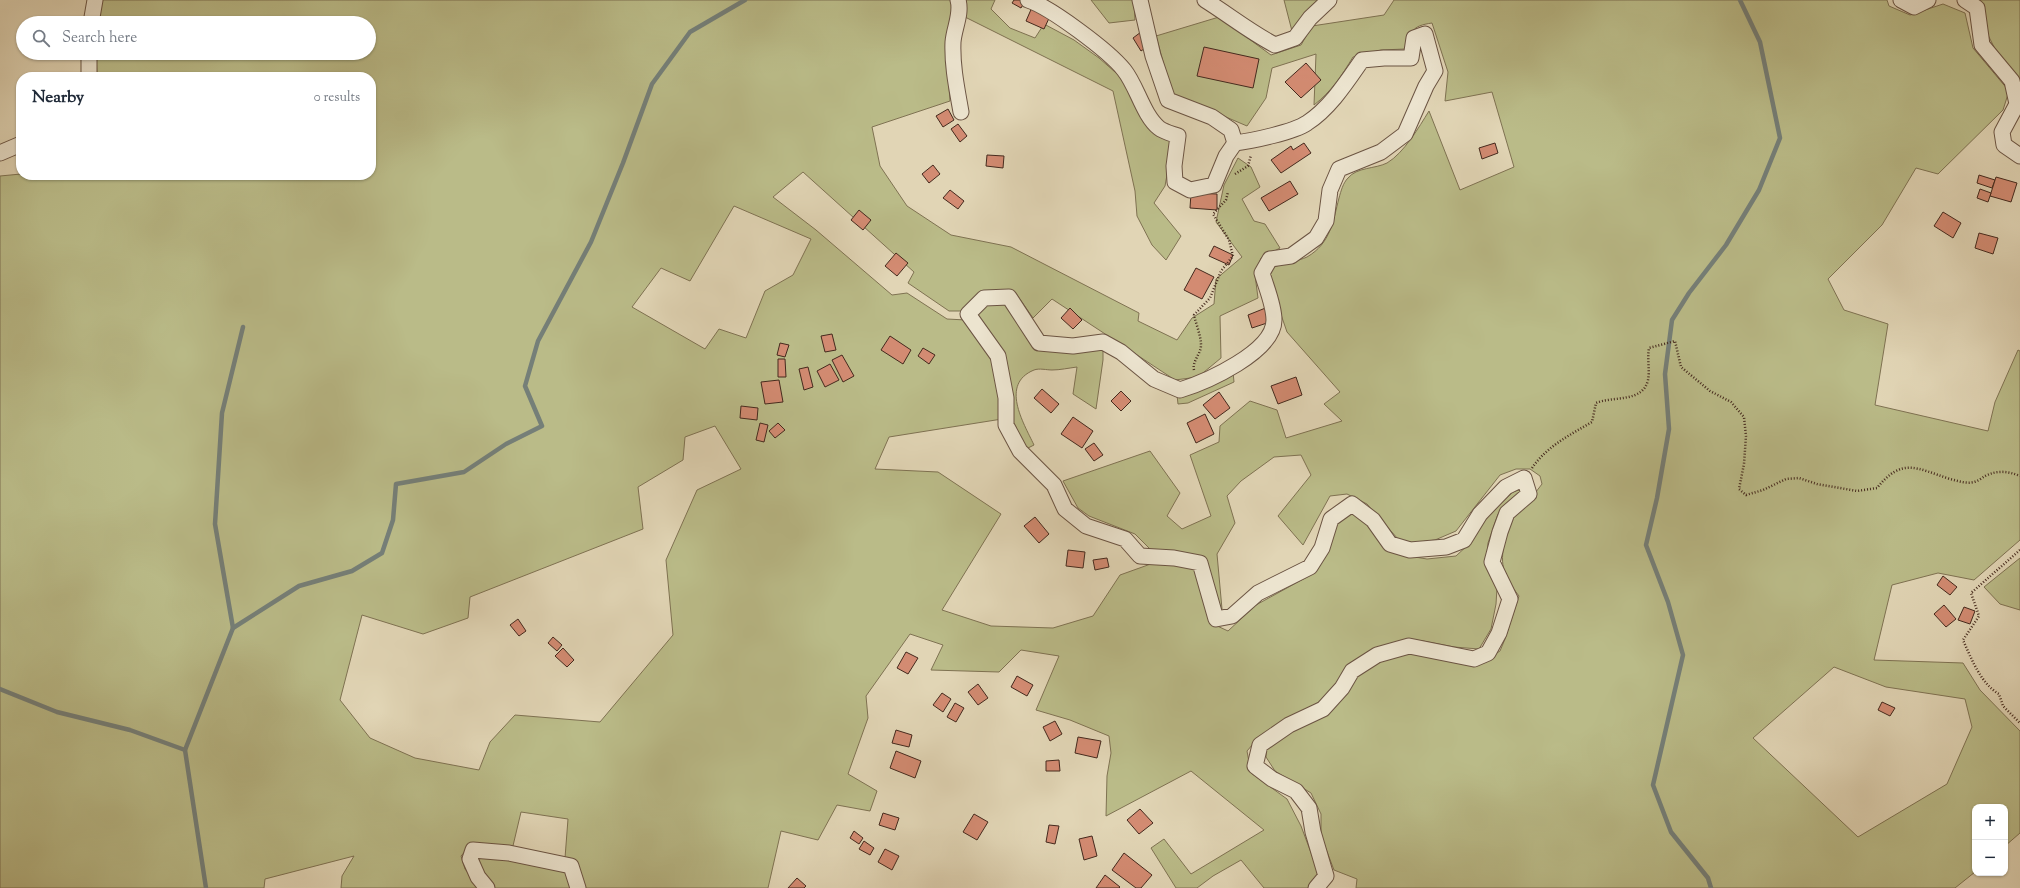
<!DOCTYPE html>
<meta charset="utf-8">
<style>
:root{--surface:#fff;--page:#f6f6f7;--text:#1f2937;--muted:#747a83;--line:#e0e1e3}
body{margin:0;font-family:"Sorts Mill Goudy",serif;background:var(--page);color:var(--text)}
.controls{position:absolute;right:12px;bottom:12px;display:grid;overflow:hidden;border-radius:8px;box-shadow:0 1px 3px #0004}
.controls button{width:36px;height:36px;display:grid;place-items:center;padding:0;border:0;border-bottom:1px solid var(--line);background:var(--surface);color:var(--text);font:20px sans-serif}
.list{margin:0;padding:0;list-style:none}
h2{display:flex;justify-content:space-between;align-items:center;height:52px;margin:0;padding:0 16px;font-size:17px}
h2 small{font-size:13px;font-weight:400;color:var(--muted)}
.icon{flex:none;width:22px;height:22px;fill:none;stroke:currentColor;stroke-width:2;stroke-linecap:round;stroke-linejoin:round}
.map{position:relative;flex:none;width:2020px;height:888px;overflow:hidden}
.search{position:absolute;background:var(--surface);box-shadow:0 1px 3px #0004;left:16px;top:16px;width:360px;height:44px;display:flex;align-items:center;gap:10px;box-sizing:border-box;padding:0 14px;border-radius:22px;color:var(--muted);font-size:15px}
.panel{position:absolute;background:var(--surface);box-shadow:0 1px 3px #0004;left:16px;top:72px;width:360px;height:108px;border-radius:16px}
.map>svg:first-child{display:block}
.green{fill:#babb88;stroke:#7f7252;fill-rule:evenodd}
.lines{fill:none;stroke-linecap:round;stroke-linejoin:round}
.stream{stroke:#757f78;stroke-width:4.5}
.building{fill:#d38b72;stroke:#44291d}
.street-casing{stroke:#6b5443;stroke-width:17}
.path{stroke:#44291d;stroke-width:2.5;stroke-dasharray:1 2;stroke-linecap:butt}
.street{stroke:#ece4cf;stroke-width:15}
</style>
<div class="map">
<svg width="2020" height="888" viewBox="0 0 2020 888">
<rect width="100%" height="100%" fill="#e1d5b5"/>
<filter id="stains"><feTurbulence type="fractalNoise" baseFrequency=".005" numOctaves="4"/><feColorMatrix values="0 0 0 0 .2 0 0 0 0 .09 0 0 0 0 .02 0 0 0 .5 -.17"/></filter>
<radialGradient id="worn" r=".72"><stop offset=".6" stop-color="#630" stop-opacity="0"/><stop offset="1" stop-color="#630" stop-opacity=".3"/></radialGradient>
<g class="green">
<path d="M100 0H952L953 6 946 48 950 101 872 127 880 166 907 206 951 235 1011 247 1139 313 1138 321 1177 340 1192 318 1214 304 1216 279 1242 257 1216 222 1224 185 1238 158 1251 167 1260 187 1242 199 1254 221 1265 224 1280 248 1261 258 1255 275 1258 298 1220 316 1221 358 1198 377 1175 380 1052 299 1033 318 1015 292 962 311H949L908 283 914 272 803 172 773 197 816 230 892 295 907 293 947 319 966 320 995 361 1002 419 889 437 875 469 938 472 1001 514 942 610 991 626 1053 628 1093 616 1120 575 1159 561 1197 567 1213 624 1228 631 1256 605 1316 572 1328 546 1337 520 1352 512 1403 555 1427 559 1456 556 1469 544 1480 522 1513 492 1524 488 1498 514 1488 543 1486 565 1497 588 1496 604 1491 629 1479 649 1454 647 1423 641 1407 640 1336 686 1319 702 1259 737 1247 751 1251 773 1287 799 1301 826 1319 874 1308 888H1264L1241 860 1213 876 1197 888H1176L1151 848 1164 839 1191 874 1264 830 1191 771 1106 816 1107 776 1111 753 1109 736 1070 720 1036 710 1059 656 1021 650 999 672 931 670 943 645 910 634 866 696 868 718 848 774 877 791 870 811 837 805 818 840 781 831 768 888H583L565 858 568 819 521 812 512 850 472 844 461 856 465 869 480 888H341L342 876 354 856 265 879 264 888H0V176L21 174 371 175V77H97L96 53H369V23H98ZM734 206 811 239 793 275 765 291 746 338 719 329 705 349 632 307 661 268 690 281ZM715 426 741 469 697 490 666 560 673 635 600 722 515 715 490 742 479 770 415 758 370 738 340 700 362 615 423 634 468 618 470 597 643 529 638 487 683 460 685 437Z"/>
<polygon points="963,0 995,0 991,9 1010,28 1035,38 1044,24 1074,40 1099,58 1123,79 1150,130 1173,141 1165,186 1154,203 1181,236 1166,260 1152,245 1137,216 1135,191 1113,91 965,17"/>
<polygon points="1091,0 1134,0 1135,20 1109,23"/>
<polygon points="1284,0 1323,0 1293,35"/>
<path d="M1394 0H1887L1889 6 1910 15 1943 4 1965 13 1973 48 2009 91 2003 110 1938 174 1916 168 1882 225 1828 279 1844 310 1888 324 1875 405 1988 431 1995 402 2018 350 2020 351V540L1974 580 1938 573 1892 585 1874 660 1963 663 1980 690 2020 731V833L2005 846V807H1975V872L1955 888H1356L1357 879 1334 870 1321 836V814L1311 793 1275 771 1266 757 1267 744 1360 670 1403 652 1482 662 1500 651 1505 639 1519 596C1502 574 1499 563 1506 536 1507 532 1507 525 1510 521 1519 508 1533 498 1542 484L1540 476 1530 469H1516L1500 475 1456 531 1435 540 1412 543 1398 539 1367 504 1347 494 1330 496 1303 545 1278 516 1311 475 1301 455 1274 457 1241 481 1227 496 1235 523 1217 554 1222 609 1217 607 1205 558 1152 551 1135 534 1089 516 1078 508 1063 481 1150 451 1180 493 1167 516 1182 529 1211 516 1190 455 1219 442 1220 426 1250 401 1277 410 1286 438 1342 421 1324 404 1340 392 1287 332 1268 277 1270 269C1281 263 1299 261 1307 257 1331 243 1333 221 1339 198 1341 191 1343 183 1348 178 1357 167 1375 169 1387 163 1404 153 1419 127 1429 111L1460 190 1514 167 1492 92 1445 101 1448 72 1432 23C1411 26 1412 31 1405 49L1381 50 1353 57C1342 75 1331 92 1314 105L1316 54 1272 68 1266 98 1247 126 1172 94 1156 36 1219 17 1271 55 1301 45 1312 26 1384 15ZM1834 667 1886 687 1965 699 1972 727 1947 784 1858 837 1753 738Z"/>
<polygon points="1976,0 2020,0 2020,79 1995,49 1987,33"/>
<path d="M986 302H1008L1039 349H1103V360L1096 409 1073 394 1077 367C1069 368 1060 370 1052 370 1047 370 1039 368 1034 370 1000 384 1023 422 1034 445L1024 450 1012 425 1011 400 975 312Z"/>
<polygon points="1233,372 1234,382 1188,403 1178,404 1177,395"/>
<polygon points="2020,558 2020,610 2000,604 1984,587"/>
<polygon points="478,855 569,871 576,888 493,888 474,861"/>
</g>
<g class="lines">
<g class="stream">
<polyline points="233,628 299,586 352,571 382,553 393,520 396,484 464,472 506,444 542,426 525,386 538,341 591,242 623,163 652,84 690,32 745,0"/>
<polyline points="0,689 57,712 130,730 185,750"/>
<polyline points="206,888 185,750 233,628 215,524 222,413 243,327"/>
<polyline points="1711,888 1708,878 1671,832 1653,785 1683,655 1668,602 1646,545 1657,498 1669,429 1665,374 1672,320 1689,293 1726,245 1759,190 1780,138 1760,42 1740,0"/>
</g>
</g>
<g class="building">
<polygon points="1014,0 1023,0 1025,1 1021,8 1012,3"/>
<polygon points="1033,5 1051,14 1044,29 1026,21"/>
<polygon points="1145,29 1154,42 1141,51 1133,38"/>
<polygon points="1204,47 1259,59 1253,88 1197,76"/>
<polygon points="1306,63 1321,80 1301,98 1285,82"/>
<polygon points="948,109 954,120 943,127 936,116"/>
<polygon points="958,124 967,136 960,142 951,129"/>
<polygon points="1304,143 1311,153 1281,173 1271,160 1291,146 1293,150"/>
<polygon points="1495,143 1498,153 1482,159 1479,148"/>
<polygon points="987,155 1004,156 1003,168 986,166"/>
<polygon points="933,165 940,174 929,183 922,174"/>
<polygon points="1979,175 1995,180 1992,188 1977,183"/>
<polygon points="1996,177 2017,183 2011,202 1990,196"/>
<polygon points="1290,181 1298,194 1269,211 1261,198"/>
<polygon points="1980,189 1991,193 1988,202 1977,198"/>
<polygon points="950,190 964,201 958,209 943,198"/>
<polygon points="1191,193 1217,194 1217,210 1190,208"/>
<polygon points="859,210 871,220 863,230 851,220"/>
<polygon points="1943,212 1961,223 1953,238 1934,226"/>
<polygon points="1979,233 1998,238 1993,254 1975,248"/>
<polygon points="1214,246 1233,255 1229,265 1209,256"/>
<polygon points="896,253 908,263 897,276 885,266"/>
<polygon points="1196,268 1214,277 1202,299 1184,290"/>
<polygon points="1268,307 1273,321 1252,328 1248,315"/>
<polygon points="1070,308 1082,320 1073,329 1061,318"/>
<polygon points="832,334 836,350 825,352 821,336"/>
<polygon points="890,336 911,350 903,364 881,350"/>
<polygon points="780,343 789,345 785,357 777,355"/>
<polygon points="923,348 935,355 929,364 918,356"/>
<polygon points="842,355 854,376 843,382 832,360"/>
<polygon points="778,359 785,359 786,377 778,377"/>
<polygon points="830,364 839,380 825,387 817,371"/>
<polygon points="808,367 813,387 804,390 799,369"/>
<polygon points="1296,377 1302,395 1278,404 1271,386"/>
<polygon points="779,380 783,402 765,404 761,382"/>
<polygon points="1042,389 1059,404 1051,413 1034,398"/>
<polygon points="1121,391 1131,401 1121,411 1111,401"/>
<polygon points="1219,392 1230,408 1215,419 1203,405"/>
<polygon points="741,406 758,408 757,420 740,418"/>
<polygon points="1205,414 1214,434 1196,443 1187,423"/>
<polygon points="1073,417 1093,431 1082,448 1061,434"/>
<polygon points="760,423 768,425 764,442 756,440"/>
<polygon points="778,423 785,430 775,438 769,431"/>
<polygon points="1094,443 1103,455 1094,461 1085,449"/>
<polygon points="1035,517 1049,534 1039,543 1024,526"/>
<polygon points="1068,550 1085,552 1083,568 1066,566"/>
<polygon points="1107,558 1109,567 1095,570 1093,560"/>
<polygon points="1943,576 1957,587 1950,595 1937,585"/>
<polygon points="1944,605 1956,619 1946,627 1934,614"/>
<polygon points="1964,607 1975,611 1970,624 1958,620"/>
<polygon points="518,619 526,631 519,636 510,625"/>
<polygon points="553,637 562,645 557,651 548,643"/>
<polygon points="563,648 574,660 567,667 555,656"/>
<polygon points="906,652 918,658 908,674 897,668"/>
<polygon points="1017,676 1033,685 1027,696 1011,687"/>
<polygon points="978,684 988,698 978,705 968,692"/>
<polygon points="942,693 951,699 943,712 933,705"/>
<polygon points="1882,702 1895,708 1890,716 1878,710"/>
<polygon points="955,703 964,708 956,722 947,717"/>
<polygon points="1055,721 1062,734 1050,741 1043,727"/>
<polygon points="896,730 912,735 909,747 892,743"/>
<polygon points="1078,737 1101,741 1097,758 1075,753"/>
<polygon points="896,751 921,761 915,778 890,768"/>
<polygon points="1059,760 1060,771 1046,771 1046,761"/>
<polygon points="1140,809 1153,823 1139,834 1127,820"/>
<polygon points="883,813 899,818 895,830 879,825"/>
<polygon points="974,814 988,822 977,840 963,832"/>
<polygon points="1049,825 1059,826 1055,844 1046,842"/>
<polygon points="854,831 863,838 859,844 850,838"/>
<polygon points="1092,836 1097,856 1084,860 1079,839"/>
<polygon points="864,841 874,848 870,855 859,849"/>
<polygon points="885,849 899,856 892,870 878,862"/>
<polygon points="1124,853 1152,875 1141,888 1136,888 1112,870"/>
<polygon points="1105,875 1120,887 1119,888 1096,888"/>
<polygon points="797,878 806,886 804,888 788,888"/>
</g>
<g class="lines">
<g class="street-casing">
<g id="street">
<path d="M958 0C962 14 954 28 953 42 952 66 957 89 961 112"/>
<path d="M1028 0C1050 7 1109 51 1124 70 1137 86 1143 115 1159 128 1164 132 1173 134 1178 136L1174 166 1175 182 1190 190 1214 185 1226 156 1235 143C1252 141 1294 132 1307 123 1330 108 1346 83 1362 60L1384 58H1411L1414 38 1425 34 1435 71 1426 86 1405 134 1381 152 1339 169 1330 190 1326 221 1316 238 1291 256 1270 259 1262 273C1266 287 1274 305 1274 320 1274 352 1206 382 1180 390L1154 379 1121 352 1103 342 1073 346 1039 343 1009 297 984 298 968 314 998 356 1006 398V425L1020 451 1054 485 1065 509 1086 526 1125 539 1140 556 1174 558 1200 563 1216 619 1232 616 1258 593 1310 567 1322 548 1331 519 1352 504 1373 520 1390 544 1410 550 1446 547 1464 540 1480 514 1506 487 1524 478 1529 494 1507 513 1500 532 1492 562 1510 599 1499 633 1488 653 1474 659 1409 646 1377 655 1352 671 1342 688 1323 709 1289 725 1260 745 1255 766 1272 779 1296 791 1309 808 1313 832 1326 876 1316 888"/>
<polyline points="1140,0 1153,56 1168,100 1212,117 1231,130 1235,143"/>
<path d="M1205 0C1229 15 1250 32 1275 45L1295 38 1310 18 1329 0"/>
<polyline points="1901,0 1914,7 1928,0"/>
<polyline points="1965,0 1977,8 1982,45 2012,81 2017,104 2002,132 2004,145 2020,156"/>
<polyline points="91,23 95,0"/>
<polyline points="89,77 89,53"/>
<polyline points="0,153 21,144"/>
<polyline points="487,888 478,877 470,859 473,850 509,853 571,866 578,888"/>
</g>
</g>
<g class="path">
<polyline points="1235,174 1248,166 1251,155"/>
<path d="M1194 370C1192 361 1201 354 1201 345 1201 336 1196 324 1194 315L1210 298 1221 271 1233 256 1229 240 1213 214 1226 200 1228 192"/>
<path d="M1532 468C1547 446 1570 435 1592 422L1596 403C1612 396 1643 403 1648 380 1650 370 1647 359 1649 348L1675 341 1681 367 1710 391 1731 402 1744 417 1746 436 1744 464 1739 489 1746 495 1763 490 1786 479 1799 478 1817 484 1857 491 1877 488C1902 457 1916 468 1950 479 1958 481 1966 484 1974 482 1978 481 1982 478 1985 476 1997 470 2008 471 2020 476"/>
<path d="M2020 550 1971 593 1979 616 1963 640C1971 658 1981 684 1999 694L2003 706 2020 723"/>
</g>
<use href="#street" class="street"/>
</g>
<rect width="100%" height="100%" filter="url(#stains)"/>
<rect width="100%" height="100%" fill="url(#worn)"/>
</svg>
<div class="controls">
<button>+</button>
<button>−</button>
</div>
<div class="search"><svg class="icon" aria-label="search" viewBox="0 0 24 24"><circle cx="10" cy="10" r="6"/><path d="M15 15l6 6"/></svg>Search here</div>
<section class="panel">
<h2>Nearby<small>0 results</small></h2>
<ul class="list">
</ul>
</section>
</div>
